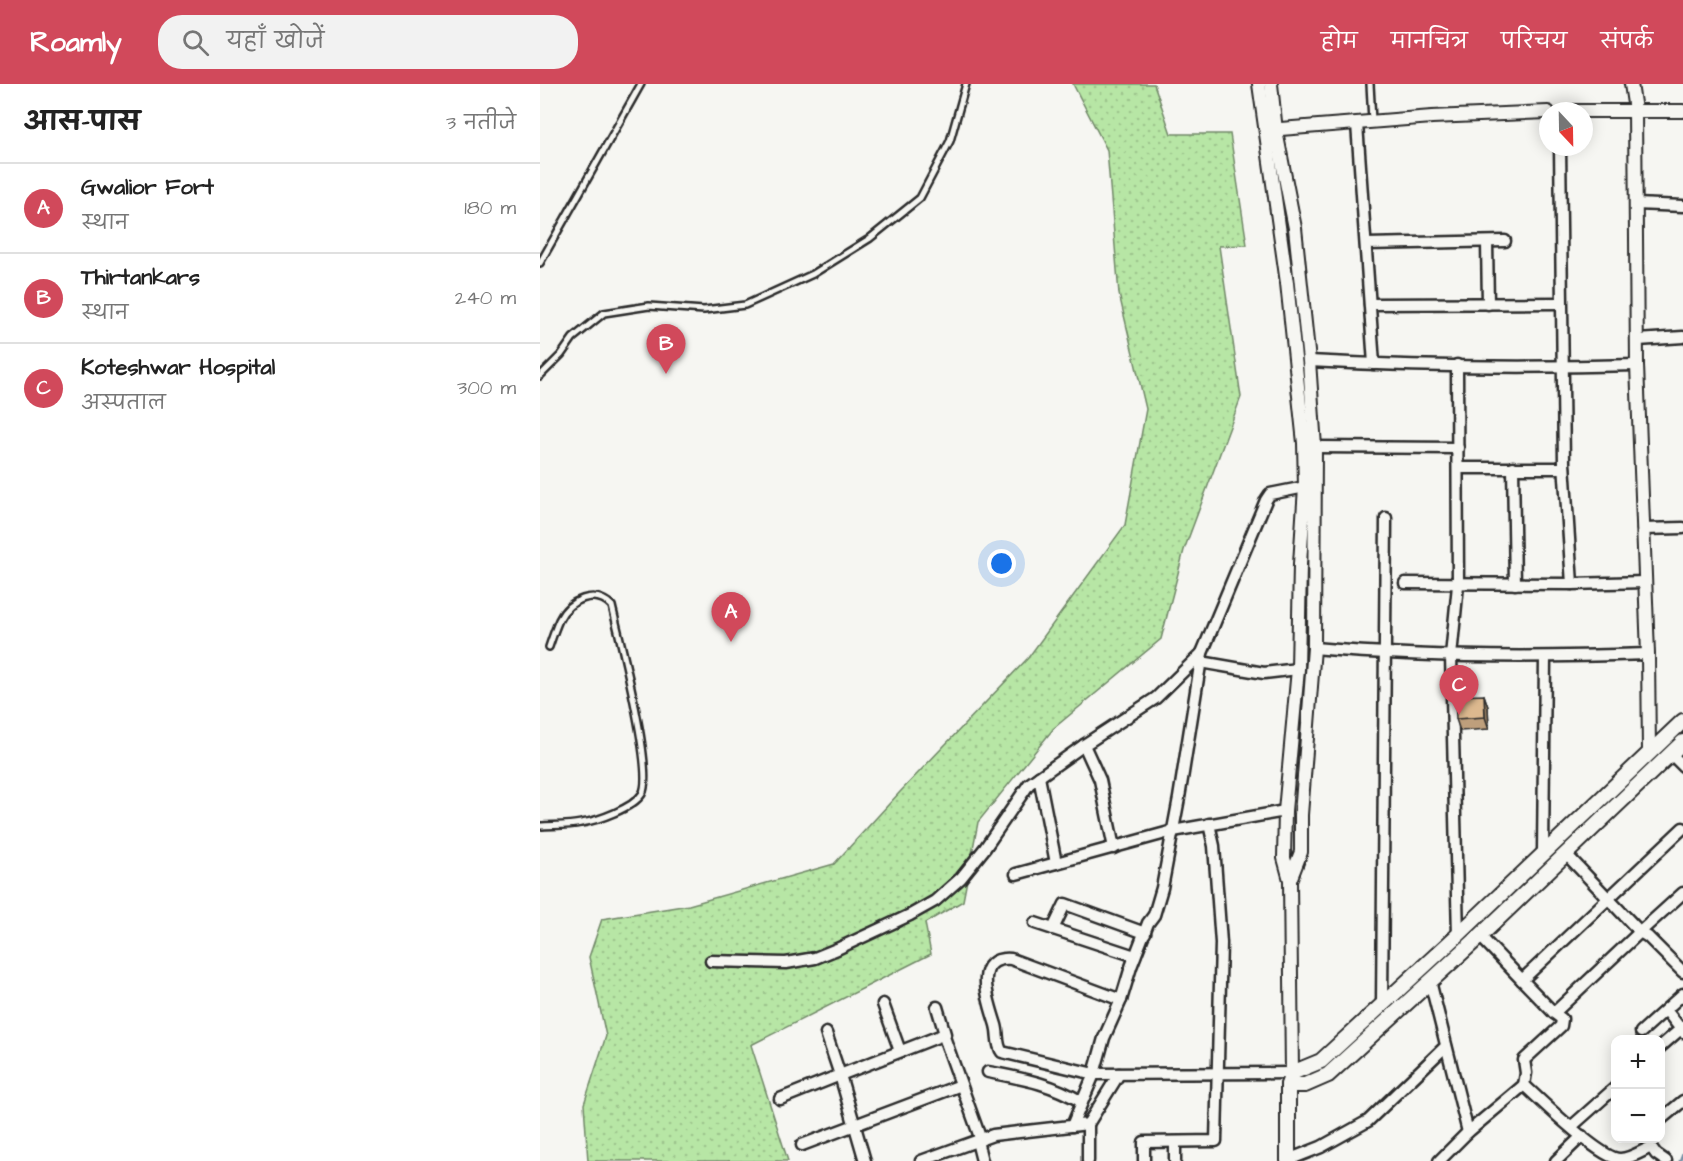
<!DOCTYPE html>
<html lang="hi">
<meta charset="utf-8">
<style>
:root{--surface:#fff;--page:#f2f2f2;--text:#222;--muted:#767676;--line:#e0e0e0;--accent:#d1495b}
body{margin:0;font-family:"Architects Daughter","Playpen Sans Deva",sans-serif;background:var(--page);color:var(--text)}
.controls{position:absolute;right:18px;bottom:18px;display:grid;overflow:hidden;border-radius:12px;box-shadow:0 3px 15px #0003}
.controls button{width:54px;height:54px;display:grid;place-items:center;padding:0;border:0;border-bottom:2px solid var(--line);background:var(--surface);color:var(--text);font:30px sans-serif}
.compass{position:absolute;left:999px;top:18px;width:54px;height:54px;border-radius:50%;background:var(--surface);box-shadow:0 3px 15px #0003;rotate:158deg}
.you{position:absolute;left:462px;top:480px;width:21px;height:21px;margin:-15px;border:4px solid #fff;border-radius:50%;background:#1a73e8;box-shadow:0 0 0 9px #1a73e833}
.badge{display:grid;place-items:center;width:39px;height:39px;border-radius:50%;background:var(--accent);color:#fff;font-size:20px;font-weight:700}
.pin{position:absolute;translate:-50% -50px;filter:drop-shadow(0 2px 3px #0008)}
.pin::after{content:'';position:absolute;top:32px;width:21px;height:18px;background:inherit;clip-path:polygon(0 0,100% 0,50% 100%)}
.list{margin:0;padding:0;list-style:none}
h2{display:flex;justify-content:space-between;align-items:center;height:78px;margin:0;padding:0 24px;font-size:26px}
h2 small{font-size:20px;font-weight:400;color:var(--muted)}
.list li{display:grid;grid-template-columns:39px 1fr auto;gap:18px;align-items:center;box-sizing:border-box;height:90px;padding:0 24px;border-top:2px solid var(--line)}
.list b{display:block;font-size:22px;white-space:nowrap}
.list p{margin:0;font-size:20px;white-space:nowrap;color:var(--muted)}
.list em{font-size:20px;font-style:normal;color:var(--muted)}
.icon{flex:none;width:33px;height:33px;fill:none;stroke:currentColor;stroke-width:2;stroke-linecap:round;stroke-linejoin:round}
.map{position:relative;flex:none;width:1143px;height:1077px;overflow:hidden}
header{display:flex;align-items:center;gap:36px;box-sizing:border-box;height:84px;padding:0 30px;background:var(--accent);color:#fff}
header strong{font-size:28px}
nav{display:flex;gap:33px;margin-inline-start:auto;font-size:21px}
.search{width:420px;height:54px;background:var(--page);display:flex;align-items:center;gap:15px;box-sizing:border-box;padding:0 21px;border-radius:24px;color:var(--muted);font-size:22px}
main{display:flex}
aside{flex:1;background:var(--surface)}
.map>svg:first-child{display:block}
.grass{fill:url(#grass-dots);stroke:#718868;stroke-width:1.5}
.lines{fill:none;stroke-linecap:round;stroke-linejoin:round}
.stream{stroke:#7a8fa5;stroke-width:3}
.service-casing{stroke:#2b2b2b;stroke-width:10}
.minor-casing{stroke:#2b2b2b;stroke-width:15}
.tertiary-casing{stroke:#2b2b2b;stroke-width:16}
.secondary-casing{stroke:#2b2b2b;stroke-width:18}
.service{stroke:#f6f6f2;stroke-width:5}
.minor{stroke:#f6f6f2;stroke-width:10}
.tertiary{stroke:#f6f6f2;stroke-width:12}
.secondary{stroke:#f6f6f2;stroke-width:14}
.wall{fill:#be9f7b;stroke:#2b2b2b;stroke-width:1.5}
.shaded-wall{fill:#9b8264;stroke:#2b2b2b;stroke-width:1.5}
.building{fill:#ddb98f;stroke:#2b2b2b;stroke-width:1.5}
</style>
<header>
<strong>Roamly</strong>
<div class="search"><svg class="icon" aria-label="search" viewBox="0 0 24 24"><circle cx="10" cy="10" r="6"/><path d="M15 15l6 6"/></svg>यहाँ खोजें</div>
<nav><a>होम</a><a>मानचित्र</a><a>परिचय</a><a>संपर्क</a></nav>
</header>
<main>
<aside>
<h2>आस-पास<small>3 नतीजे</small></h2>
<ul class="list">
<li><span class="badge">A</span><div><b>Gwalior Fort</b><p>स्थान</p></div><em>180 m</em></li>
<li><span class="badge">B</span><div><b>Thirtankars</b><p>स्थान</p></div><em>240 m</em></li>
<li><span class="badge">C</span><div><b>Koteshwar Hospital</b><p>अस्पताल</p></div><em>300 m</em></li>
</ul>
</aside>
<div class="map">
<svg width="1143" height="1077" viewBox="0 0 1143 1077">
<defs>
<pattern id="grass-dots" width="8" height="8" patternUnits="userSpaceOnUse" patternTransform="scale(1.5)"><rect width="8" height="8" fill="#b7e6a5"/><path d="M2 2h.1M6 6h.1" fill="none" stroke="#9ec58e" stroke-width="1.8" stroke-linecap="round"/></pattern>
</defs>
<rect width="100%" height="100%" fill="#f6f6f2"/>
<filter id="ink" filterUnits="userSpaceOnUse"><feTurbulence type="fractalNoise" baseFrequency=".0167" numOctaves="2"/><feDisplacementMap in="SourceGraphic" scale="12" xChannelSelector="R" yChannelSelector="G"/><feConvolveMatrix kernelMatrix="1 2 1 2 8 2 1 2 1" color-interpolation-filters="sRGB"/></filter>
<g filter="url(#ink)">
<polygon class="grass" points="533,0 614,0 631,50 690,50 707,161 679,162 701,313 644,466 621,555 514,644 438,738 423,817 385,839 391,870 211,961 248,1077 48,1077 44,1020 66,952 49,873 62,835 149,821 294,780 360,708 488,574 585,441 606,325 579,210 567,66"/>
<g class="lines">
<polyline class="stream" points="1140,1077 1143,1069"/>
<g class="service-casing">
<g id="service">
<polyline points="830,0 832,37"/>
<polyline points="0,179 101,0"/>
<polyline points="0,292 21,271 33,254 64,229 109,222 164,226 205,221 273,190 329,155 380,114 410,57 426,0"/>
<path d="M0 742C13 741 28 742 41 739 57 737 93 724 102 710 115 690 79 552 72 522 55 504 29 516 19 536 15 545 12 554 9 563"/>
</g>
</g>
<g class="minor-casing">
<g id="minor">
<polyline points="817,40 834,280"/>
<polyline points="1020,63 1024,379 1032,500"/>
<polyline points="1096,120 1143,122"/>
<polyline points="947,158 948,220"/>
<polyline points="826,160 965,157"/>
<polyline points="830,220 1021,219"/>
<polyline points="1098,256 1143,253"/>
<path d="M769 277C878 283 988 284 1097 281"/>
<polyline points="917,281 918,501 911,572 918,851"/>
<polyline points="775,363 918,364"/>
<polyline points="973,383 975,500"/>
<polyline points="918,384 1024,384"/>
<polyline points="1103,445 1143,444"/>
<polyline points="865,499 1032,500 1104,498"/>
<path d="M774 564C886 574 997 574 1108 570"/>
<polyline points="661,578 724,589 758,585"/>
<polyline points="1131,670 1143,682"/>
<polyline points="499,693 516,779"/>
<polyline points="574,764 560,696 544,661 616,614 662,569"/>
<polyline points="1003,769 1005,573"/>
<polyline points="1026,770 1100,848 1143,809"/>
<polyline points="476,790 633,747 745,727"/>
<polyline points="495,839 595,872"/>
<polyline points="513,845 525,820 605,849"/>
<polyline points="940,852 982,896 1143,744"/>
<polyline points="171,877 246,879 275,874 297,865 370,831 395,817 421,794 445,764 489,700 544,661"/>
<polyline points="982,896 1014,929 1100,848 1108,853 1143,888"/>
<polyline points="890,897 928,1048"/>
<path d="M581 916 471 875C431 872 449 918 456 941 459 951 456 960 462 968L554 990 752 989"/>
<polyline points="343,920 360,967"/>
<polyline points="842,920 846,434"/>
<polyline points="1126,926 1143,948"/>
<polyline points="1101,948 1143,910"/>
<polyline points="403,950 441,1056"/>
<polyline points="1120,963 1143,943"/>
<path d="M448 988C484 995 510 999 542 1018"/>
<polyline points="984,1001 986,989 984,976 1021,942 1022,935 1014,929"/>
<polyline points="240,1015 300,991 286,949"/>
<polyline points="1120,1036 1143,1017"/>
<polyline points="548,1040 548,1077"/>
<polyline points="532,1042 554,990 564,954 581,916 591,883 608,839 614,831 622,804 639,714 662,569 726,416 730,410 765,403"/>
<polyline points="1031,1043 1076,1003"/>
<polyline points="437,1057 442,1077"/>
<polyline points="635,1058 635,1077"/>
<polyline points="262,1061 421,1001"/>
<polyline points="748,1076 781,1063 828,1037 906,962"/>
<polyline points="325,1077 300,991 405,950 397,923"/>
<polyline points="381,1077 453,1051 548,1040 579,990"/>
<polyline points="604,1077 604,1058 676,1057 681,859 674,762 669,740"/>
<path d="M899 1077 928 1048 984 1001C1000 1016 1061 1075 1080 1075 1090 1075 1102 1067 1111 1063L1116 1070 1126 1077"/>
<polyline points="1016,1077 1042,1052"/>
</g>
</g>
<g class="tertiary-casing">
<g id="tertiary">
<polyline points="719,0 747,199 764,359 765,403 760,480 758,585 745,727 744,774 750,796 752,989"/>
<polyline points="731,0 736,47 755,144 769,277 775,363 774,564 761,731 761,768 750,796"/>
<polyline points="1091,0 1095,26 1097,281 1108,570 1109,668"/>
<polyline points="1033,27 1143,27"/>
<polyline points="728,46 892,33 1008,28"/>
</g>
</g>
<g class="secondary-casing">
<g id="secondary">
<polyline points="748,1001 765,1001 788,991 940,852 1143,658"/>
<polyline points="748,1077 748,1001 752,989 781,977 918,851 1143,637"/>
</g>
</g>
<use href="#service" class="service"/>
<use href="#minor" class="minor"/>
<use href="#tertiary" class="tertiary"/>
<use href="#secondary" class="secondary"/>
</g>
<polygon class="wall" points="944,611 948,623 949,645 920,647 916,635"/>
<polygon class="shaded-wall" points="944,611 948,623 949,645 945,633"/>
<polygon class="building" points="944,611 945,633 916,635 915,612"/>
</g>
</svg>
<div class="controls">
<button>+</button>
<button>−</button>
</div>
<svg class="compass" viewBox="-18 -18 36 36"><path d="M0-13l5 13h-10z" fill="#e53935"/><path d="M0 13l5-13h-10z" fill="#767676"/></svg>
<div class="you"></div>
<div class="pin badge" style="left:191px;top:558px">A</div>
<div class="pin badge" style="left:126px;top:290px">B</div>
<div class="pin badge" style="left:919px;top:631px">C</div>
</div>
</main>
